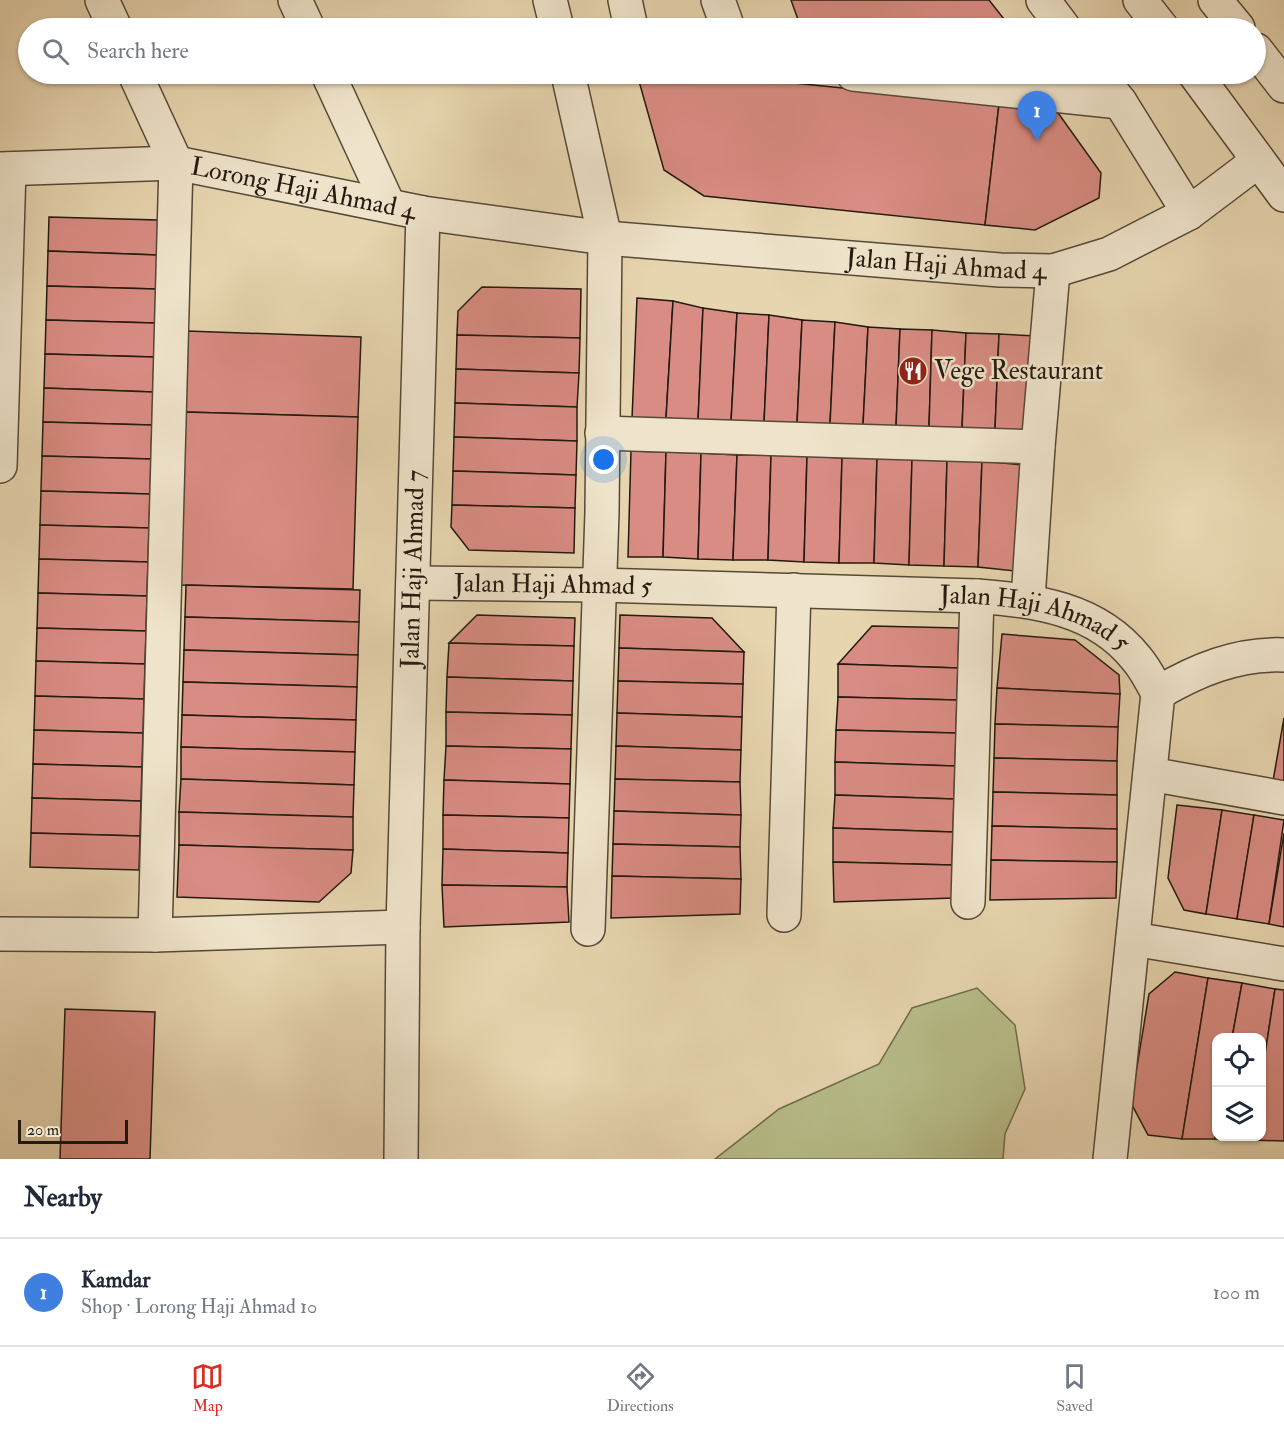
<!DOCTYPE html>
<meta charset="utf-8">
<style>
:root{--surface:#fff;--page:#f6f6f7;--text:#1f2937;--muted:#747a83;--line:#e0e1e3;--accent:#d93025}
body{margin:0;font-family:"IM FELL Double Pica",serif;background:var(--page);color:var(--text)}
.controls{position:absolute;right:18px;bottom:18px;display:grid;overflow:hidden;border-radius:12px;box-shadow:0 2px 4px #0004}
.controls button{width:54px;height:54px;display:grid;place-items:center;padding:0;border:0;border-bottom:2px solid var(--line);background:var(--surface);color:var(--text);font:30px sans-serif}
.scale{position:absolute;left:18px;bottom:15px;width:110px;box-sizing:border-box;padding-left:6px;border:3px solid #241a0f;border-top:0;font-size:16px;line-height:21px;white-space:nowrap;color:#241a0f;-webkit-text-stroke:4px #efe4cb;paint-order:stroke}
.you{position:absolute;left:604px;top:460px;width:21px;height:21px;margin:-15px;border:4px solid #fff;border-radius:50%;background:#1a73e8;box-shadow:0 0 0 9px #1a73e833}
.badge{display:grid;place-items:center;width:39px;height:39px;border-radius:50%;background:var(--accent);color:#fff;font-size:20px;font-weight:700}
.pin{position:absolute;translate:-50% -50px;filter:drop-shadow(0 2px 3px #0008)}
.pin::after{content:'';position:absolute;top:32px;width:21px;height:18px;background:inherit;clip-path:polygon(0 0,100% 0,50% 100%)}
.list{margin:0;padding:0;list-style:none}
h2{display:flex;justify-content:space-between;align-items:center;height:78px;margin:0;padding:0 24px;font-size:26px}
h2 small{font-size:20px;font-weight:400;color:var(--muted)}
.list li{display:grid;grid-template-columns:39px 1fr auto;gap:18px;align-items:center;box-sizing:border-box;height:108px;padding:0 24px;border-top:2px solid var(--line)}
.list b{display:block;font-size:22px;white-space:nowrap}
.list p{margin:0;font-size:20px;white-space:nowrap;color:var(--muted)}
.list em{font-size:20px;font-style:normal;color:var(--muted)}
.icon{flex:none;width:33px;height:33px;fill:none;stroke:currentColor;stroke-width:2;stroke-linecap:round;stroke-linejoin:round}
.map{position:relative;flex:none;width:1284px;height:1159px;overflow:hidden}
.search{position:absolute;background:var(--surface);box-shadow:0 2px 4px #0004;left:18px;right:18px;top:18px;height:66px;display:flex;align-items:center;gap:15px;box-sizing:border-box;padding:0 21px;border-radius:33px;color:var(--muted);font-size:22px}
.sheet{height:186px;background:var(--surface)}
nav{display:flex;justify-content:space-around;align-items:center;box-sizing:border-box;height:84px;border-top:2px solid var(--line);background:var(--surface);font-size:16px;color:var(--muted)}
nav a{display:grid;justify-items:center;gap:3px}
nav .on{color:var(--accent)}
.map>svg:first-child{display:block}
.green{fill:#b7bd89;stroke:#6e6c4c;stroke-width:1.5}
.building{fill:#d98c83;stroke:#241a0f;stroke-width:1.5}
.lines{fill:none;stroke-linecap:round;stroke-linejoin:round}
.minor-casing{stroke:#554937;stroke-width:36}
.minor{stroke:#efe4cb;stroke-width:33}
.labels{text-anchor:middle;dominant-baseline:central;stroke-width:5;stroke-linejoin:round;paint-order:stroke}
.street-label{font-size:26px;fill:#241a0f;stroke:#efe4cb}
.poi-label{font-size:26px;fill:#241a0f;stroke:#efe4cb;text-anchor:start}
</style>
<div class="map">
<svg width="1284" height="1159" viewBox="0 0 1284 1159">
<rect width="100%" height="100%" fill="#e7d5af"/>
<filter id="stains"><feTurbulence type="fractalNoise" baseFrequency=".00333" numOctaves="4"/><feColorMatrix values="0 0 0 0 .2 0 0 0 0 .09 0 0 0 0 .02 0 0 0 .5 -.17"/></filter>
<radialGradient id="worn" r=".72"><stop offset=".6" stop-color="#630" stop-opacity="0"/><stop offset="1" stop-color="#630" stop-opacity=".3"/></radialGradient>
<polygon class="green" points="977,988 1015,1025 1025,1089 1005,1134 1003,1159 715,1159 779,1109 879,1064 912,1008"/>
<g class="building">
<polygon points="791,0 989,0 1011,28 801,28"/>
<polygon points="637,74 706,74 999,104 985,225 704,196 664,170"/>
<polygon points="999,104 1056,110 1101,173 1099,198 1035,230 985,225"/>
<polygon points="49,217 158,220 157,255 48,251"/>
<polygon points="48,251 157,255 156,289 47,286"/>
<polygon points="47,286 156,289 155,323 46,320"/>
<polygon points="482,287 581,289 580,338 457,335 458,311"/>
<polygon points="637,298 673,301 666,418 632,419"/>
<polygon points="673,301 703,308 698,421 666,418"/>
<polygon points="703,308 737,313 731,422 698,421"/>
<polygon points="737,313 769,315 764,423 731,422"/>
<polygon points="769,315 802,320 797,424 764,423"/>
<polygon points="46,320 155,323 154,357 45,354"/>
<polygon points="802,320 835,322 830,424 797,424"/>
<polygon points="835,322 868,327 863,425 830,424"/>
<polygon points="868,327 900,329 896,427 863,425"/>
<polygon points="900,329 932,330 929,427 896,427"/>
<polygon points="932,330 966,333 962,429 929,427"/>
<polygon points="187,331 361,337 358,417 185,412"/>
<polygon points="966,333 999,334 995,429 962,429"/>
<polygon points="999,334 1037,336 1028,430 995,429"/>
<polygon points="457,335 580,338 579,373 456,369"/>
<polygon points="45,354 154,357 153,392 44,388"/>
<polygon points="456,369 579,373 577,407 455,403"/>
<polygon points="44,388 153,392 152,425 43,422"/>
<polygon points="455,403 577,407 577,441 454,437"/>
<polygon points="185,412 358,417 353,589 179,585"/>
<polygon points="43,422 152,425 151,459 42,456"/>
<polygon points="454,437 577,441 576,475 453,471"/>
<polygon points="631,451 666,452 663,557 628,557"/>
<polygon points="666,452 701,453 698,559 663,557"/>
<polygon points="701,453 737,455 733,560 698,559"/>
<polygon points="737,455 771,455 768,560 733,560"/>
<polygon points="771,455 807,456 804,562 768,560"/>
<polygon points="42,456 151,459 150,494 41,491"/>
<polygon points="807,456 842,458 839,563 804,562"/>
<polygon points="842,458 877,458 874,563 839,563"/>
<polygon points="877,458 912,459 909,565 874,563"/>
<polygon points="912,459 947,461 944,566 909,565"/>
<polygon points="947,461 982,461 978,567 944,566"/>
<polygon points="982,461 1023,465 1015,571 978,567"/>
<polygon points="453,471 576,475 575,508 452,505"/>
<polygon points="41,491 150,494 149,528 40,525"/>
<polygon points="452,505 575,508 574,553 469,550 451,527"/>
<polygon points="40,525 149,528 148,562 39,559"/>
<polygon points="39,559 148,562 147,596 38,593"/>
<polygon points="186,585 360,590 359,622 185,617"/>
<polygon points="38,593 147,596 146,631 37,628"/>
<polygon points="477,615 575,618 574,646 449,643"/>
<polygon points="620,615 712,618 744,652 619,648"/>
<polygon points="185,617 359,622 358,655 184,650"/>
<polygon points="872,626 959,628 958,668 838,664"/>
<polygon points="37,628 146,631 145,664 36,661"/>
<polygon points="1002,634 1075,640 1119,675 1120,694 997,688"/>
<polygon points="449,643 574,646 573,681 447,677"/>
<polygon points="619,648 744,652 743,684 618,681"/>
<polygon points="184,650 358,655 357,687 183,682"/>
<polygon points="36,661 145,664 144,699 35,696"/>
<polygon points="838,664 958,668 957,700 838,697"/>
<polygon points="447,677 573,681 572,715 446,712"/>
<polygon points="618,681 743,684 742,717 617,713"/>
<polygon points="183,682 357,687 356,720 182,715"/>
<polygon points="997,688 1120,694 1118,727 995,724"/>
<polygon points="35,696 144,699 143,733 34,730"/>
<polygon points="838,697 957,700 956,733 836,730"/>
<polygon points="446,712 572,715 571,749 446,746"/>
<polygon points="617,713 742,717 741,750 616,746"/>
<polygon points="182,715 356,720 355,752 181,747"/>
<polygon points="1284,718 1284,783 1273,781"/>
<polygon points="995,724 1118,727 1117,761 994,758"/>
<polygon points="34,730 143,733 142,767 33,764"/>
<polygon points="836,730 956,733 955,766 835,762"/>
<polygon points="446,746 571,749 570,784 444,780"/>
<polygon points="616,746 741,750 740,782 615,779"/>
<polygon points="181,747 355,752 354,785 181,779"/>
<polygon points="994,758 1117,761 1117,795 993,792"/>
<polygon points="835,762 955,766 954,799 835,795"/>
<polygon points="33,764 142,767 141,801 32,798"/>
<polygon points="181,779 354,785 353,817 179,812"/>
<polygon points="615,779 740,782 741,815 614,811"/>
<polygon points="444,780 570,784 569,818 443,815"/>
<polygon points="993,792 1117,795 1117,829 992,826"/>
<polygon points="835,795 954,799 953,832 833,828"/>
<polygon points="32,798 141,801 140,836 31,833"/>
<polygon points="1177,805 1222,810 1206,914 1184,910 1168,878"/>
<polygon points="1222,810 1254,815 1237,919 1206,914"/>
<polygon points="614,811 741,815 740,847 613,844"/>
<polygon points="179,812 353,817 353,850 179,845"/>
<polygon points="443,815 569,818 568,853 443,849"/>
<polygon points="1254,815 1284,820 1269,924 1237,919"/>
<polygon points="992,826 1117,829 1117,862 991,860"/>
<polygon points="833,828 953,832 952,865 833,862"/>
<polygon points="31,833 140,836 139,870 30,867"/>
<polygon points="1284,833 1284,927 1269,924"/>
<polygon points="613,844 740,847 741,879 612,876"/>
<polygon points="179,845 353,850 351,873 319,902 177,897"/>
<polygon points="443,849 568,853 567,887 442,885"/>
<polygon points="991,860 1117,862 1116,898 990,900"/>
<polygon points="833,862 952,865 954,898 834,902"/>
<polygon points="612,876 741,879 740,914 611,918"/>
<polygon points="442,885 567,887 569,922 444,927"/>
<polygon points="1175,972 1208,978 1182,1139 1148,1135 1131,1103 1149,994"/>
<polygon points="1208,978 1242,983 1232,1038 1216,1038 1215,1139 1182,1139"/>
<polygon points="1242,983 1275,989 1262,1074 1262,1038 1232,1038"/>
<polygon points="1275,989 1284,990 1284,1141 1251,1140 1252,1136 1262,1136 1262,1074"/>
<polygon points="65,1009 155,1012 150,1159 60,1159"/>
<polygon points="1216,1131 1216,1136 1252,1136 1251,1140 1215,1139"/>
</g>
<g class="lines">
<g class="minor-casing">
<g id="minor">
<polyline points="102,0 115,28"/>
<polyline points="295,0 308,28"/>
<polyline points="550,0 557,28"/>
<polyline points="625,0 631,28"/>
<polyline points="718,0 728,28"/>
<polyline points="1043,0 1064,28"/>
<polyline points="1140,0 1162,28"/>
<polyline points="1215,0 1238,28"/>
<polyline points="1256,50 1284,86"/>
<polyline points="135,74 176,163 155,935"/>
<polyline points="328,74 388,204"/>
<polyline points="568,74 605,238 602,512 588,929"/>
<polyline points="853,74 1120,102"/>
<polyline points="1098,74 1120,102 1189,213"/>
<polyline points="1195,74 1284,195"/>
<path id="s1" d="M0 169 176 163 423 213 605 238 1000 270 1053 271 1109 254 1189 213 1258 161"/>
<polyline points="602,433 1038,447"/>
<polyline points="0,466 9,169"/>
<path id="s2" d="M413 583 598 585 977 596C1036 601 1096 608 1136 658 1145 668 1151 681 1158 693L1110 1159"/>
<polyline points="1028,600 1038,447 1053,271"/>
<path d="M1158 693C1197 670 1238 653 1284 655"/>
<polyline points="1150,774 1284,798"/>
<polyline points="968,902 977,596"/>
<polyline points="784,915 794,590"/>
<polyline points="0,934 155,935 403,927"/>
<polyline points="1133,939 1284,964"/>
<path id="s3" d="M401 1159 403 927 423 213"/>
</g>
</g>
<use href="#minor" class="minor"/>
</g>
<defs>
<g id="restaurant-disc" transform="scale(1.5)"><circle r="9.5" fill="#8f2418" stroke="#efe4cb"/><path d="M-5-6h1v4h1v-4h1v4h1v-4h1v5L-1.5 .5V6h-2V.5L-5-1ZM5-6V6H3V1.5H1.5Q1.5-4 5-6Z" fill="#fff"/></g>
</defs>
<g fill-rule="evenodd">
<use href="#restaurant-disc" x="913" y="371"/>
</g>
<g class="labels">
<g class="street-label">
<text stroke="none"><textPath href="#s1" startOffset="306">Lorong Haji Ahmad 4</textPath></text>
<text stroke="none"><textPath href="#s1" startOffset="954">Jalan Haji Ahmad 4</textPath></text>
<text stroke="none"><textPath href="#s3" startOffset="590">Jalan Haji Ahmad 7</textPath></text>
<text stroke="none"><textPath href="#s2" startOffset="140">Jalan Haji Ahmad 5</textPath></text>
<text stroke="none"><textPath href="#s2" startOffset="626">Jalan Haji Ahmad 5</textPath></text>
</g>
<g class="poi-label">
<text x="934" y="371">Vege Restaurant</text>
</g>
</g>
<rect width="100%" height="100%" filter="url(#stains)"/>
<rect width="100%" height="100%" fill="url(#worn)"/>
</svg>
<div class="controls">
<button><svg class="icon" aria-label="locate" viewBox="0 0 24 24"><circle cx="12" cy="12" r="6"/><path d="M12 2v4M12 18v4M2 12h4M18 12h4"/></svg></button>
<button><svg class="icon" aria-label="layers" viewBox="0 0 24 24"><path d="M12 4l9 5-9 5-9-5zM3 14l9 5 9-5"/></svg></button>
</div>
<div class="scale">20 m</div>
<div class="you"></div>
<div class="pin badge" style="left:1037px;top:141px;background:#3f7fe0">1</div>
<div class="search"><svg class="icon" aria-label="search" viewBox="0 0 24 24"><circle cx="10" cy="10" r="6"/><path d="M15 15l6 6"/></svg>Search here</div>
</div>
<section class="sheet">
<h2>Nearby<small></small></h2>
<ul class="list">
<li><span class="badge" style="background:#3f7fe0">1</span><div><b>Kamdar</b><p>Shop · Lorong Haji Ahmad 10</p></div><em>100 m</em></li>
</ul>
</section>
<nav>
<a class="on"><svg class="icon" aria-label="map" viewBox="0 0 24 24"><path d="M3 6l6-2 6 2 6-2v14l-6 2-6-2-6 2zM9 4v14M15 6v14"/></svg>Map</a>
<a><svg class="icon" aria-label="directions" viewBox="0 0 24 24"><path d="M12 3l9 9-9 9-9-9zM9 14v-3h6M13 9l2 2-2 2"/></svg>Directions</a>
<a><svg class="icon" aria-label="saved" viewBox="0 0 24 24"><path d="M7 4h10v16l-5-4-5 4z"/></svg>Saved</a>
</nav>
